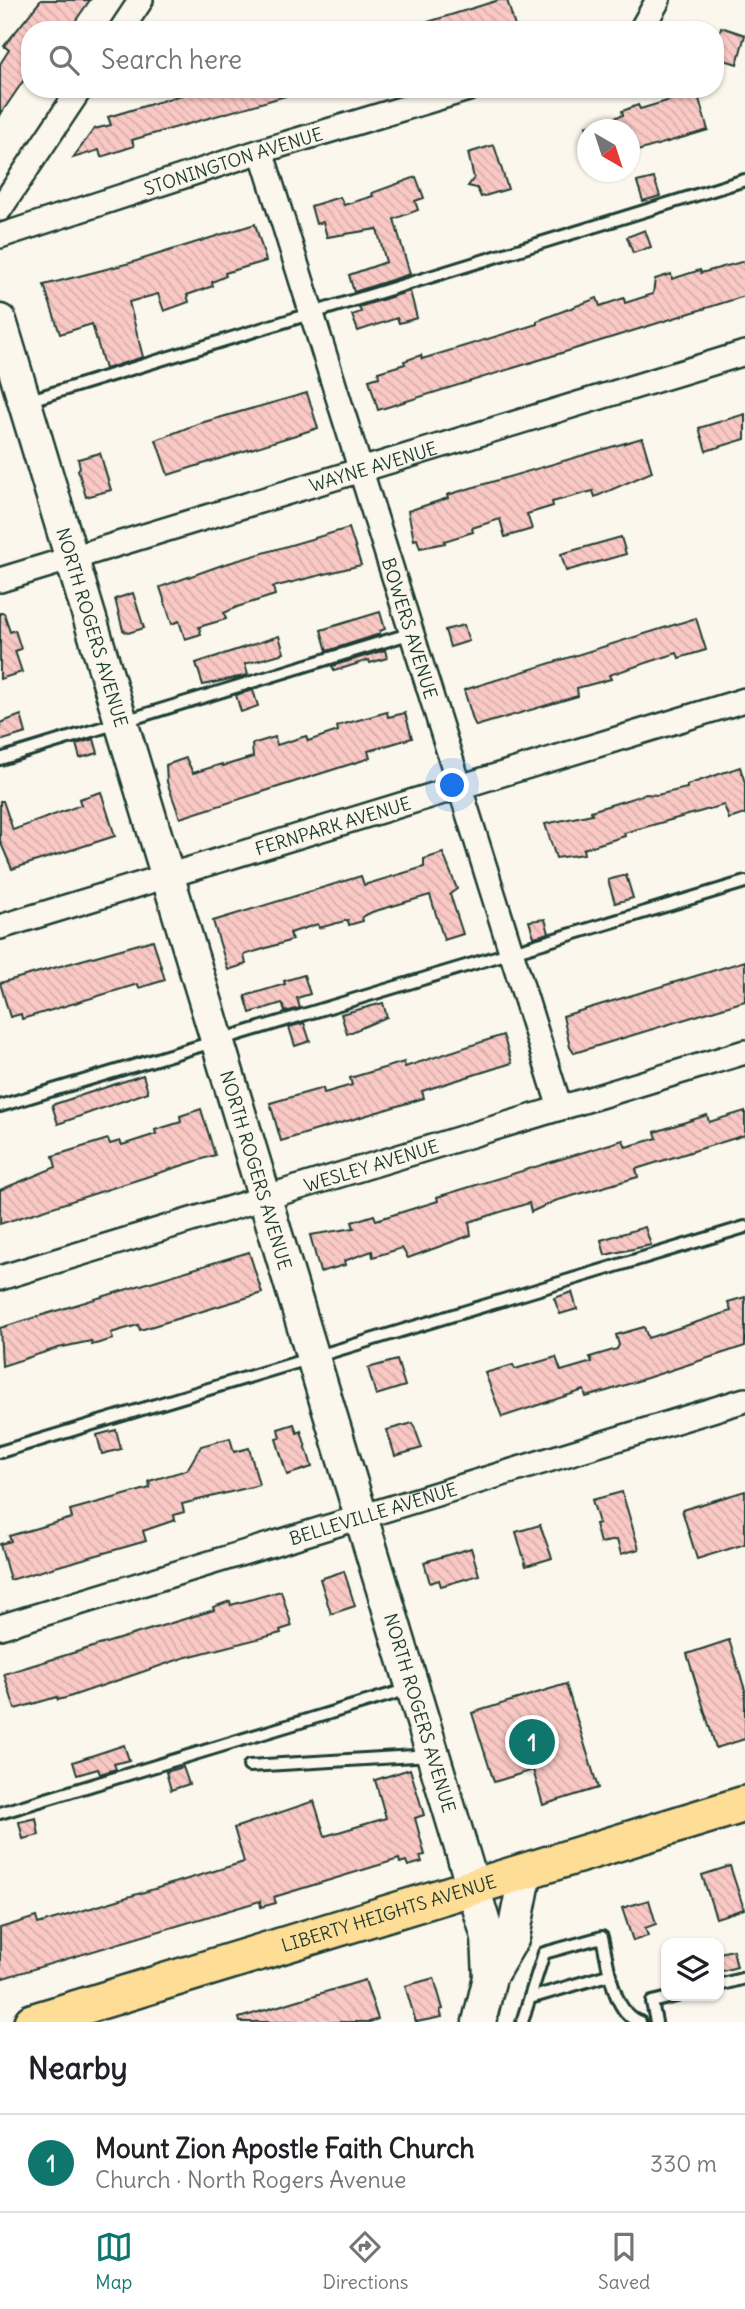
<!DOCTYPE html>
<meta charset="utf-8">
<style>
:root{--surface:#fff;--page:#f2f2f2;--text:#202124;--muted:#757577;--line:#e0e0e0;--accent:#0f766e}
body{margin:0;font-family:Delius,sans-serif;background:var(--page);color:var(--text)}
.controls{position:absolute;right:21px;bottom:21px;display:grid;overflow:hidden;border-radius:14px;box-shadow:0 2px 5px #0004}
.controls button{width:63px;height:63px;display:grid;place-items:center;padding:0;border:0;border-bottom:2px solid var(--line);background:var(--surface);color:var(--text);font:35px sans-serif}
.compass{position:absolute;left:577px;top:119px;width:63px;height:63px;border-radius:50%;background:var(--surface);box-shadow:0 2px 5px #0004;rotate:141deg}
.you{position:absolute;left:453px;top:786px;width:24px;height:24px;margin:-18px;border:5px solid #fff;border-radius:50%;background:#1a73e8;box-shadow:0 0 0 10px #1a73e833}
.badge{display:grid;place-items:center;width:46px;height:46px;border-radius:50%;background:var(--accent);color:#fff;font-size:23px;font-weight:700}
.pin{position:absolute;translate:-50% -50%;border:4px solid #fff;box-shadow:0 2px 7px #0006}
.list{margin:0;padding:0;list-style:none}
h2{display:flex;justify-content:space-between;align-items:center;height:91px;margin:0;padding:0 28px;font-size:30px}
h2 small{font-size:23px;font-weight:400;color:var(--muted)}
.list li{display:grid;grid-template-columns:46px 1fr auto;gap:21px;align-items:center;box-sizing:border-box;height:98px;padding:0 28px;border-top:2px solid var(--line)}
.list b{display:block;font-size:26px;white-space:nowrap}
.list p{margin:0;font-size:23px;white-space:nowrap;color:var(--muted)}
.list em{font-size:23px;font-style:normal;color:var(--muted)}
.icon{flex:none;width:38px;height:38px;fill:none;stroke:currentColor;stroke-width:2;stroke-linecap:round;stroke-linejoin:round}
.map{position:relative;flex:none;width:745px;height:2022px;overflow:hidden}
.search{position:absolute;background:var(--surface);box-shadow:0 2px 5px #0004;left:21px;right:21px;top:21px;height:77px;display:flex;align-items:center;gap:18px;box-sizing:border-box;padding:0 24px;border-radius:28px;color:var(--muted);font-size:26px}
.sheet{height:189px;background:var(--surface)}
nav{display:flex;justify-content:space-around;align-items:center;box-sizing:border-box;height:98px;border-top:2px solid var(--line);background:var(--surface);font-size:19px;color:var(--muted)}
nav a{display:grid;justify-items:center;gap:4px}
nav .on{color:var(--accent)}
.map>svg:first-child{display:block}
.building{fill:url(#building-back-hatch);stroke:#1f3d34;stroke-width:2}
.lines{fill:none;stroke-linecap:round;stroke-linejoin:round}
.lane-casing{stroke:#1f3d34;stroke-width:16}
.street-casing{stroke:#1f3d34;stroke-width:28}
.secondary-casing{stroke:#1f3d34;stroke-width:37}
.primary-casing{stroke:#1f3d34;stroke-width:40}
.lane{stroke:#fbf7ec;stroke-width:10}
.street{stroke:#fbf7ec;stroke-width:23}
.secondary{stroke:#fbf7ec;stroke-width:32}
.primary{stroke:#fedd96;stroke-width:35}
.labels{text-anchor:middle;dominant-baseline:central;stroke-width:5;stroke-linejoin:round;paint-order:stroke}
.street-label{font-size:18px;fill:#1f3d34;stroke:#fbf7ec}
</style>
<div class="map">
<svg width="745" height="2022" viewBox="0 0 745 2022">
<defs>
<pattern id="building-back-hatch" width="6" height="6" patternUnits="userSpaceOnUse" patternTransform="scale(1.75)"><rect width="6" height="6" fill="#fac9c5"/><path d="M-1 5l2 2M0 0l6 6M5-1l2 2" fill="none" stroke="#d6aeaa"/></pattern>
</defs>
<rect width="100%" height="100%" fill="#fbf7ec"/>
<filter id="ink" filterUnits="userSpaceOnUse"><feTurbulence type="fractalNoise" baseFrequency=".0143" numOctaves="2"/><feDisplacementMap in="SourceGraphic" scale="14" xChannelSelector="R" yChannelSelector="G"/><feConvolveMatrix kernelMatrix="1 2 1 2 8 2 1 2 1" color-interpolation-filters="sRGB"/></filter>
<g filter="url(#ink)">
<g class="building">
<polygon points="41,0 90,0 69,30 30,30 30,71 0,115 0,64 9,50 4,46"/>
<polygon points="499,0 507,0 516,30 415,30 415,26"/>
<polygon points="721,27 745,35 737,64 715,57"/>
<polygon points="187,89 295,89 296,93 132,140 134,146 101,157 99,150 73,158 94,129 111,125 108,117 188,93"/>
<polygon points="697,92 708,130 634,152 629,130 587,130 586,126 623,115 622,111 638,105 640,109"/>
<polygon points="494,145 508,189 481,197 477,188 468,186 474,178 468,153"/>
<polygon points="416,177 424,198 415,201 418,210 394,219 410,274 354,292 349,275 386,262 377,229 327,237 323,222 316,224 311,206 340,197 344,205 373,196 372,193"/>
<polygon points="654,178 660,196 643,201 637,182"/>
<polygon points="255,224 266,261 225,273 226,276 212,282 213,286 187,295 189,302 164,311 158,294 129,302 143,357 105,369 92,324 60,334 44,285 130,263"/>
<polygon points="645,230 651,247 633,253 627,237"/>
<polygon points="745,261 745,296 378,410 369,380 379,377 378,372 405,364 404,361 421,355 422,359 537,324 537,321 597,298 600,306 624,298 625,303 653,294 655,279 671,274 672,279 700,270 701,273"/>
<polygon points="410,291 417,318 399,323 397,318 358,331 352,315 361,312 359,307"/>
<polygon points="307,393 318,428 168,475 156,440 197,424"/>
<polygon points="745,414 745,439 706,451 699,428"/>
<polygon points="642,438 652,472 595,497 593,491 552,502 553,506 527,514 532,529 505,537 500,519 472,528 473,532 444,541 445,543 420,548 417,539 414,540 408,511 448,498 447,495"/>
<polygon points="100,453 111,490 86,497 78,470 80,467 78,459"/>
<polygon points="349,528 361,565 273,587 275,595 237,607 224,613 226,619 199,627 201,634 185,639 179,621 172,624 160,587 222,565"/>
<polygon points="621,537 626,554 566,571 561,554"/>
<polygon points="133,593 144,628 128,633 123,630 115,599"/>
<polygon points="380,612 385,629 380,631 380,634 327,651 321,630"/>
<polygon points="0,613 4,613 10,632 15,630 21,649 15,651 22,672 0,679"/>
<polygon points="696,618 706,650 679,658 677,653 609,675 611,679 577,688 578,696 476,726 473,720 464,690"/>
<polygon points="464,625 469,641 450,647 445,630"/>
<polygon points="279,636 284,653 245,664 248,675 203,685 196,663"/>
<polygon points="385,650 387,658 370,663 369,660 334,671 332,666"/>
<polygon points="253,690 258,706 241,712 236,695"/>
<polygon points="387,712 388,717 405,713 412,738 368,751 370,758 180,818 167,782 166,765 186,758 193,773 222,764 223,766 253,757 252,744 275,737 277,745 306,736 308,741 338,731 337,726"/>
<polygon points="21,715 26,733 0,741 0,723"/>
<polygon points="94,739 98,753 80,758 76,744"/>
<polygon points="740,767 745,783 745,814 729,819 724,805 624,833 625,836 583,849 584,854 556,858 545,824 592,814 591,811 646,794 657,795 687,788 687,785"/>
<polygon points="101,792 115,836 12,869 0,841 0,801 3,801 13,830 81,805 79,799"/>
<polygon points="443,853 457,889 450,894 463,934 444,940 430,895 372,912 362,917 363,921 349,925 348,920 319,928 318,924 290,933 292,940 244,955 246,964 228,970 213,921 361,876 364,885 424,867 424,859"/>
<polygon points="626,875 633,898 615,903 608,880"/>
<polygon points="545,919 549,933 534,937 529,921"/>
<polygon points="153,940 165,980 139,988 138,984 22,1019 21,1014 10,1017 0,983"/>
<polygon points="745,961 745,1001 574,1053 570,1047 563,1016"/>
<polygon points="304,975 310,994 297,998 300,1008 285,1012 282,1003 250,1013 245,996 285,984 284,981"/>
<polygon points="383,1003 387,1017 347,1034 341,1014"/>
<polygon points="304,1023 310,1041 295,1046 289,1027"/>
<polygon points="503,1035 512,1063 422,1091 424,1098 281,1141 270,1103 323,1088 324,1093 352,1085 350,1078 404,1062 405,1067"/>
<polygon points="143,1075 148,1092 58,1124 52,1105"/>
<polygon points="201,1109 215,1155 0,1224 0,1190 56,1167 53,1156 108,1139 110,1144 120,1141 122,1145 156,1134 155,1130 181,1122 180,1116"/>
<polygon points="745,1111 745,1135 636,1169 638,1177 555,1201 531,1212 529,1203 469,1222 471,1235 408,1258 402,1248 373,1257 372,1251 344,1261 345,1265 320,1272 310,1235 354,1228 352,1222 374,1215 376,1220 438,1201 437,1197 623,1140 626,1147 657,1138 655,1132 707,1115 709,1122"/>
<polygon points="645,1227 651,1245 605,1255 601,1240"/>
<polygon points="249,1252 262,1293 140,1330 138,1325 111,1333 113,1339 92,1345 91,1341 58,1348 2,1366 0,1328"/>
<polygon points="572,1292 577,1309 560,1314 554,1298"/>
<polygon points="745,1297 745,1346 610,1390 586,1397 584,1390 502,1417 485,1373 513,1365 515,1369 556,1357 561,1371 592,1362 590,1357 617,1349 619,1345 616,1335 644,1327 648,1338 731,1311 728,1302"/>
<polygon points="397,1360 405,1386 376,1395 368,1368"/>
<polygon points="413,1423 422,1448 395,1456 387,1430"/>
<polygon points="294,1424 297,1433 301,1431 312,1467 287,1475 276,1439 280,1438 278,1429"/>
<polygon points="116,1430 121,1449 102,1454 97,1435"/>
<polygon points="230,1438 234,1452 249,1448 259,1485 182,1504 184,1512 174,1515 175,1520 143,1531 146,1541 10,1580 0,1544 11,1541 9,1536 72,1518 70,1510 150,1488 149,1481 187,1470 201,1446"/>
<polygon points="745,1491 745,1544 697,1559 682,1510"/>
<polygon points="622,1492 639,1549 621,1554 617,1540 600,1543 595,1524 599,1523 592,1500"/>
<polygon points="540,1525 552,1558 526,1566 516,1532"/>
<polygon points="471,1548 479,1575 441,1586 439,1580 430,1583 424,1562"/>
<polygon points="344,1571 355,1606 331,1614 320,1579"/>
<polygon points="281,1591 292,1626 280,1630 281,1633 183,1658 69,1697 58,1700 57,1697 15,1709 4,1674 214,1610 213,1607 230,1601 231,1605"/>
<polygon points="729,1640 745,1690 745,1739 716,1748 687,1654"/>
<polygon points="566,1684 598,1788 543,1805 533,1770 494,1782 472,1713"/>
<polygon points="124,1745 129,1760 114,1764 116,1769 100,1774 98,1769 77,1775 73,1762"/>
<polygon points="183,1767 189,1784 171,1790 166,1772"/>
<polygon points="410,1769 424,1815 415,1818 425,1855 420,1856 422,1862 408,1866 406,1861 400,1863 399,1859 274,1897 276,1903 261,1907 260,1901 0,1979 0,1928 36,1917 38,1924 244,1862 234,1828 314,1801 325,1836 386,1818 375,1780"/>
<polygon points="36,1818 39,1835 23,1839 19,1822"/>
<polygon points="730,1866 744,1909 716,1918 702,1875"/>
<polygon points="649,1900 656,1924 645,1928 648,1936 633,1941 622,1908"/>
<polygon points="733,1950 737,1967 719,1972 719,1953"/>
<polygon points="434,1978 443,2009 440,2010 442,2017 416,2022 405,1986"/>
<polygon points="365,1980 378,2019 370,2022 240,2022 239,2018"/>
</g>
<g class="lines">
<g class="lane-casing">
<g id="lane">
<polyline points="27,401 745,180"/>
<polyline points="0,759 412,633"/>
<polyline points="0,1106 745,882"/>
<polyline points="0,1452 745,1227"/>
<polyline points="249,1766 431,1755"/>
<polyline points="0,1813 409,1689"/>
<polyline points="719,1985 745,1978"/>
<polyline points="530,1998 611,1974"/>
<path d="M522 2022 544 1953 602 1937C608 1961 612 2014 640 2022"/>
<polyline points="656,2022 652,2002 677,1996"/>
</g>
</g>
<g class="street-casing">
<g id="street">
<polyline points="121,30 141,0"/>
<polyline points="641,30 658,0"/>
<path id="s1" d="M261 151 560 1108"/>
<polyline points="0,209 80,89"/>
<path id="s2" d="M0 236 261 151 468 89"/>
<path id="s3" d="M0 580 745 353"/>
<path id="s4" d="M0 927 745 700"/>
<path id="s5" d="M0 1278 745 1052"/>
<path id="s6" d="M0 1627 745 1400"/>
</g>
</g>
<g class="secondary-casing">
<g id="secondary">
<path id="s7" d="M0 321 488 1937 490 1977 479 2022"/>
<polyline points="490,1976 513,1937 526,1871"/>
</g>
</g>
<g class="primary-casing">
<g id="primary">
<path id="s8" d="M32 2022 745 1804"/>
</g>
</g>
<use href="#lane" class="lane"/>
<use href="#street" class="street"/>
<use href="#secondary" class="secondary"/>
<use href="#primary" class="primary"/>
</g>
</g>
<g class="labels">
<g class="street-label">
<text stroke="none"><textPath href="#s2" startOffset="245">STONINGTON AVENUE</textPath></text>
<text stroke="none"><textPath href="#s3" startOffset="390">WAYNE AVENUE</textPath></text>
<text stroke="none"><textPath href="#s7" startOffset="320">NORTH ROGERS AVENUE</textPath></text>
<text stroke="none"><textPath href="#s1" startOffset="500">BOWERS AVENUE</textPath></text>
<text stroke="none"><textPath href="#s4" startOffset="348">FERNPARK AVENUE</textPath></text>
<text stroke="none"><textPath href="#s5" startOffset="388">WESLEY AVENUE</textPath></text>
<text stroke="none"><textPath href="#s7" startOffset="887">NORTH ROGERS AVENUE</textPath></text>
<text stroke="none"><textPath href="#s6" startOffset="390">BELLEVILLE AVENUE</textPath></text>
<text stroke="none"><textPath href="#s7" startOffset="1454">NORTH ROGERS AVENUE</textPath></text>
<text stroke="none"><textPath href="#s8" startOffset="373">LIBERTY HEIGHTS AVENUE</textPath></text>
</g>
</g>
</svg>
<div class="controls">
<button><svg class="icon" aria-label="layers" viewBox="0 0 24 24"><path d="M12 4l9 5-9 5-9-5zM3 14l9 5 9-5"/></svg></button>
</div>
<svg class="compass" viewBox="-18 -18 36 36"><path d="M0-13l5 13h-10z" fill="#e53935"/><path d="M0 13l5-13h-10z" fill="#757577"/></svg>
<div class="you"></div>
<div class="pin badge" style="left:532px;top:1742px">1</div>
<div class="search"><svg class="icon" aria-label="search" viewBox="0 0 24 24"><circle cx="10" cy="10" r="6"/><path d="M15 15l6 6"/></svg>Search here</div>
</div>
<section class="sheet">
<h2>Nearby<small></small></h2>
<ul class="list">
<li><span class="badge">1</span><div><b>Mount Zion Apostle Faith Church</b><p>Church · North Rogers Avenue</p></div><em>330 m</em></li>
</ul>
</section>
<nav>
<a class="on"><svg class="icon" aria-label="map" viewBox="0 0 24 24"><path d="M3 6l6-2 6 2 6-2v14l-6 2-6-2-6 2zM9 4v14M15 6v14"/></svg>Map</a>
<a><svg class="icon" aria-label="directions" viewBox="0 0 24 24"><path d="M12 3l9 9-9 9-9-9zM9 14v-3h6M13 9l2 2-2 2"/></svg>Directions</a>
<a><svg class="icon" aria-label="saved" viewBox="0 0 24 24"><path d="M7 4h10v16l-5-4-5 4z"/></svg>Saved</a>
</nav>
